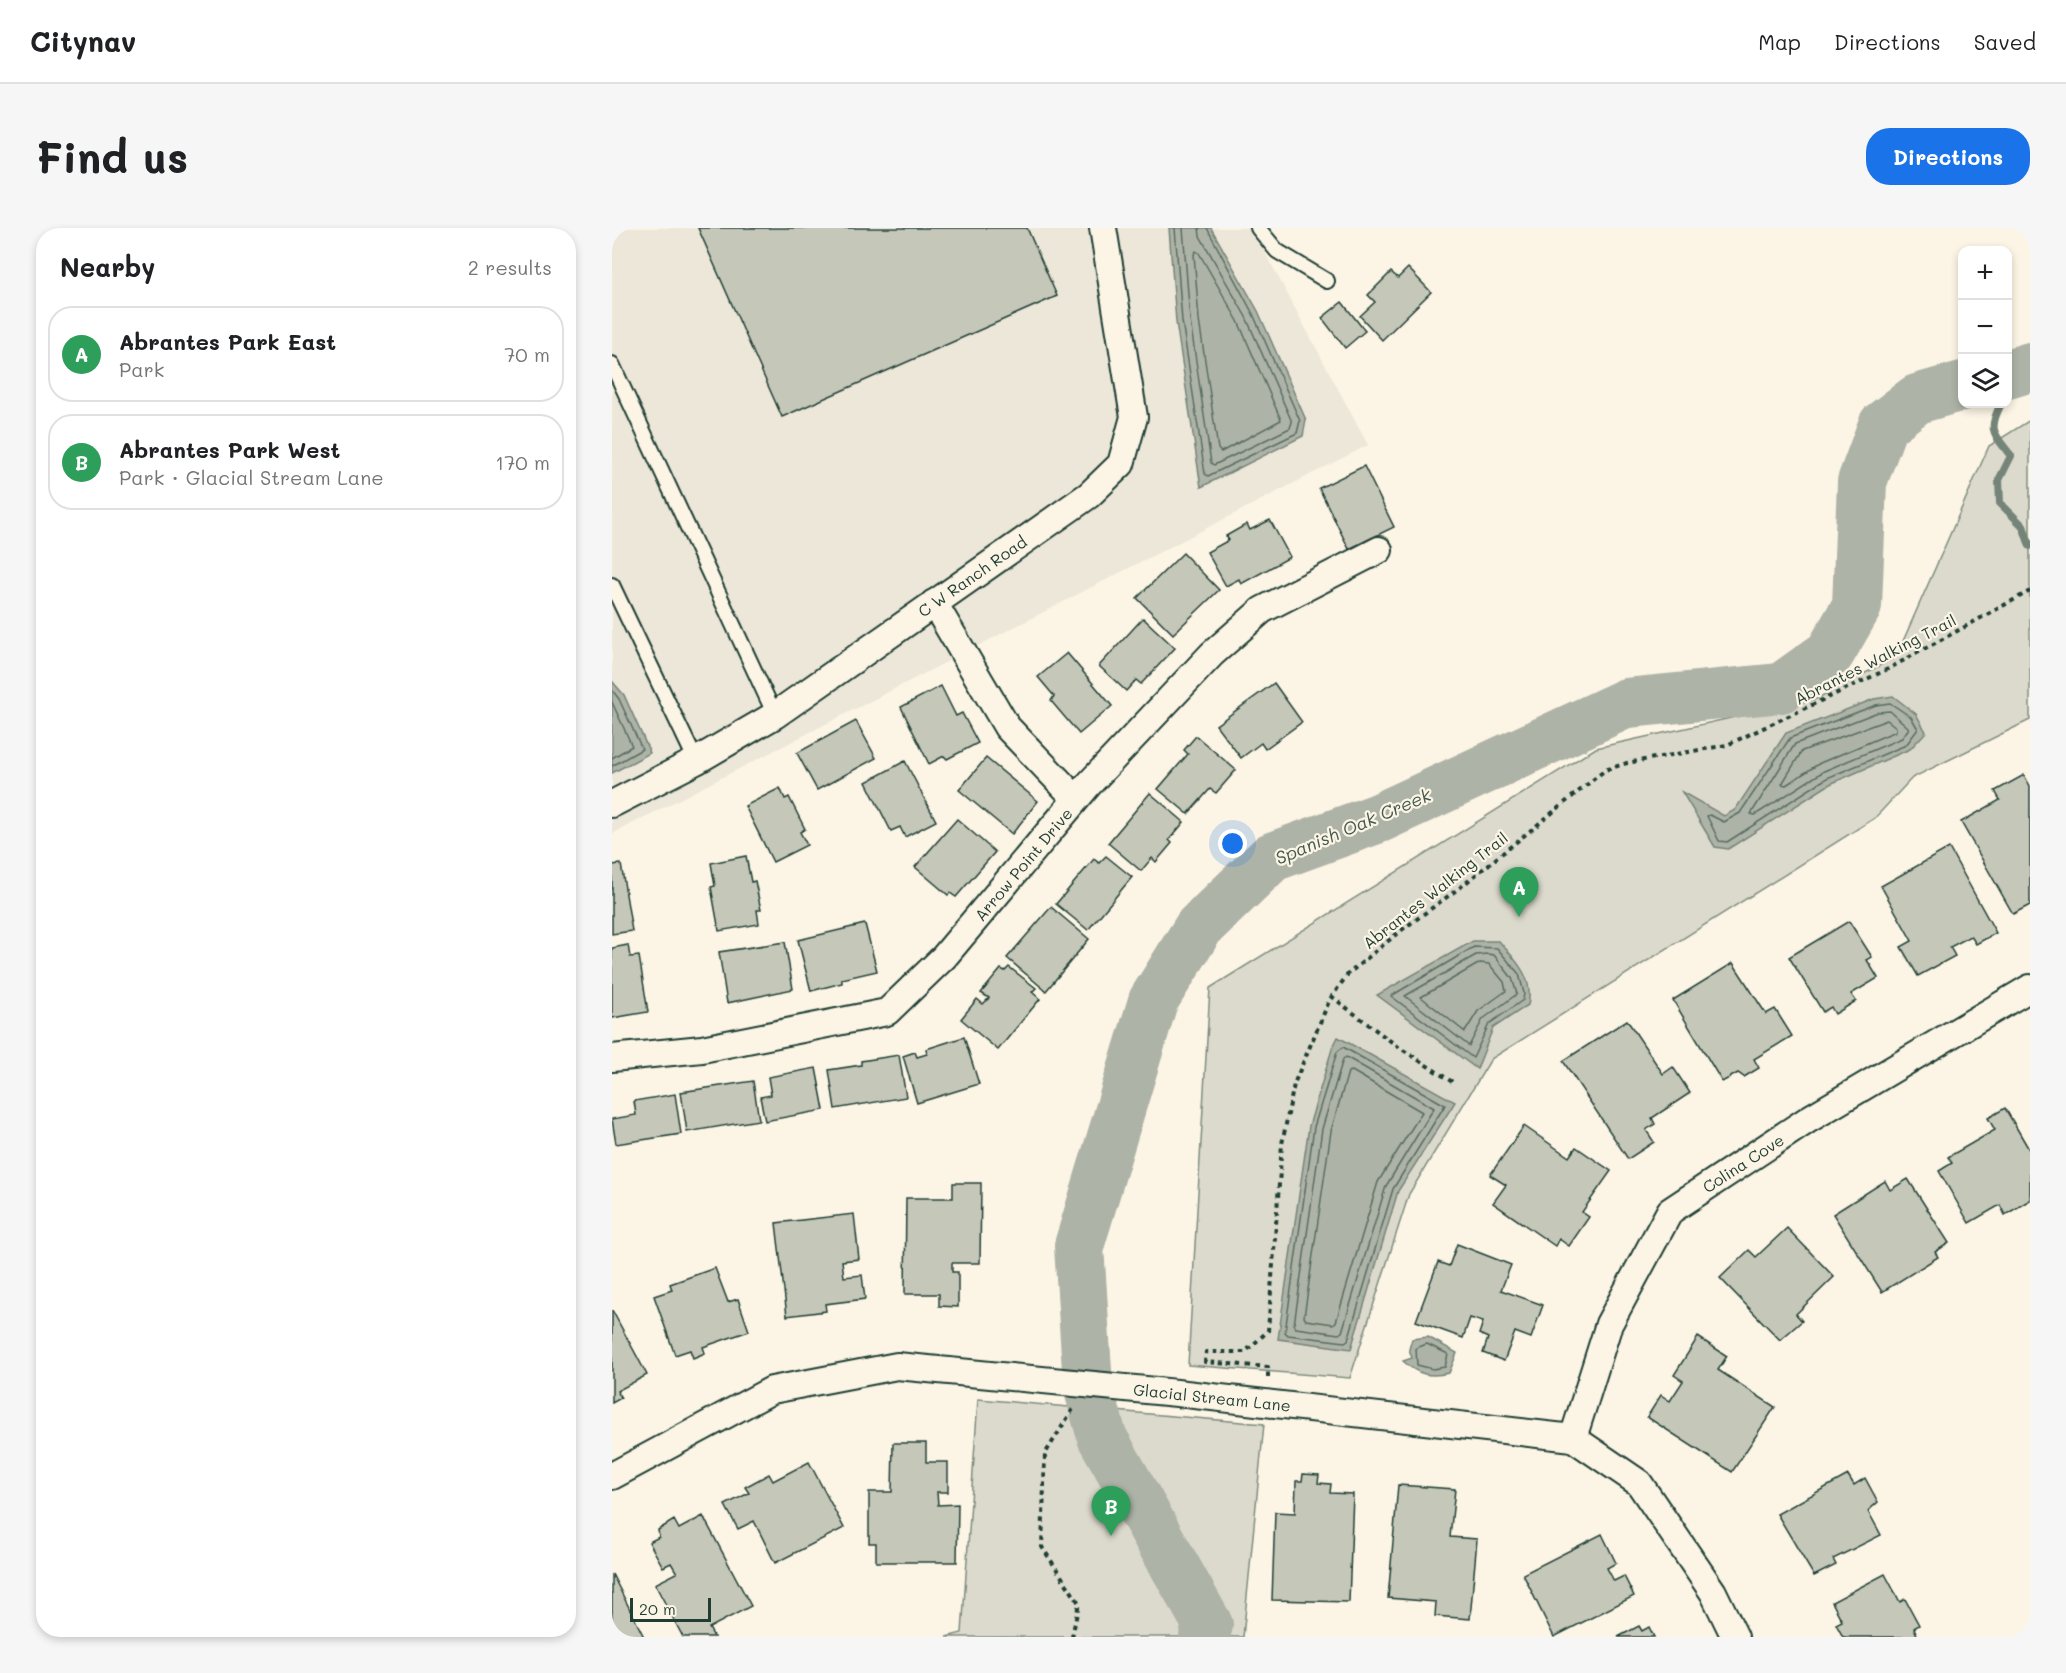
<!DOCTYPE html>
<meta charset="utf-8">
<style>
:root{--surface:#fff;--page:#f6f6f6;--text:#202124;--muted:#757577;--line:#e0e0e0;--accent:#1a73e8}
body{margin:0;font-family:Mali,sans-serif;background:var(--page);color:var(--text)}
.controls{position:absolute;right:18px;top:18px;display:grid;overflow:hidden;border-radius:12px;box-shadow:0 3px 9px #0003}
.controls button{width:54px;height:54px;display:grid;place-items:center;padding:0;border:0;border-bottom:2px solid var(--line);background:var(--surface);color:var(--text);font:30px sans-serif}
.scale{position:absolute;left:18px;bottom:15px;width:81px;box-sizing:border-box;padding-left:6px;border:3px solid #1f3d34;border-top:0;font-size:16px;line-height:21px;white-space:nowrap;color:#1f3d34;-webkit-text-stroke:4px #fcf5e5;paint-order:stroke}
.you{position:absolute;left:621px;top:616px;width:21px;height:21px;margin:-15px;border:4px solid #fff;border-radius:50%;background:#1a73e8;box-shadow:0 0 0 9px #1a73e833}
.badge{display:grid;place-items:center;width:39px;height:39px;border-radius:50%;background:var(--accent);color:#fff;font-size:20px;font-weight:700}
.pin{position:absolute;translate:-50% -50px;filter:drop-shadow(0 2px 3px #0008)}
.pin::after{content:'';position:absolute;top:32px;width:21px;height:18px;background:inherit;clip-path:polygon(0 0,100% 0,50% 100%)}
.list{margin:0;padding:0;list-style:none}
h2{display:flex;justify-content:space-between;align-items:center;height:78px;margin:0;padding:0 24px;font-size:26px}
h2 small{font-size:20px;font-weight:400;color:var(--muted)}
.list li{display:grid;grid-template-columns:39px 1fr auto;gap:18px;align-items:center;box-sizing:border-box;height:96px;margin:0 12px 12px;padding:0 12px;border:2px solid var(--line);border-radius:24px}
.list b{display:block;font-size:22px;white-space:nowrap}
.list p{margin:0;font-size:20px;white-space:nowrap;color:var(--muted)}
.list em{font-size:20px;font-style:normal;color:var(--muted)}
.icon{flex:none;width:33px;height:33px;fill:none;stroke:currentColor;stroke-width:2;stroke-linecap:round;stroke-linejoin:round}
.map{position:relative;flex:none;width:1418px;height:1409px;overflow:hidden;border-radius:24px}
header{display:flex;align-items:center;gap:36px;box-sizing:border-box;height:84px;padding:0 30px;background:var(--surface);border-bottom:2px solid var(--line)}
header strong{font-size:28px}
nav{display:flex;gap:33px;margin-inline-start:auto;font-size:21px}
.intro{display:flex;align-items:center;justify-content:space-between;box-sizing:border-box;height:144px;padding:0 36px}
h1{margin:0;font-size:42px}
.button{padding:15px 27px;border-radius:24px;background:var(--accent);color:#fff;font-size:21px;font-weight:700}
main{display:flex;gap:36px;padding:0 36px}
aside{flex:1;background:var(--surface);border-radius:24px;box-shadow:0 3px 9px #0003}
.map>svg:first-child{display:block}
.built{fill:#ece7d8}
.green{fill:#dcdacc;stroke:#7e8c80;stroke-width:1.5}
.water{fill:#aeb3a7;stroke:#758479;stroke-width:1.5}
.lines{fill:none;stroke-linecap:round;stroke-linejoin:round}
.shore{stroke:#586c62;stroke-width:1.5}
.stream{stroke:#758479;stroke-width:8}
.river{stroke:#aeb3a7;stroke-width:50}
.building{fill:#c5c7b9;stroke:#1f3d34;stroke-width:1.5}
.service-casing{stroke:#1f3d34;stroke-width:18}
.minor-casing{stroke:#1f3d34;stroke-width:30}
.path{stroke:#1f3d34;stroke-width:4;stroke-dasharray:4.5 4.5;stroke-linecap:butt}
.service{stroke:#fcf5e5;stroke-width:14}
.minor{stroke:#fcf5e5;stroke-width:26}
.labels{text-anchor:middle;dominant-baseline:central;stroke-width:4.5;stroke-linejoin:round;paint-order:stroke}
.street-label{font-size:16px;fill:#1f3d34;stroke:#fcf5e5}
.water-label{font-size:18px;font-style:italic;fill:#435a51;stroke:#fcf5e5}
</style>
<header>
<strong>Citynav</strong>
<nav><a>Map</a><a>Directions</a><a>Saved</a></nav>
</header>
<div class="intro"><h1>Find us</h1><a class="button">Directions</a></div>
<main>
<aside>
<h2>Nearby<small>2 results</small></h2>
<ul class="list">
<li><span class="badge" style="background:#2e9e5b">A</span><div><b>Abrantes Park East</b><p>Park</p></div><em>70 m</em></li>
<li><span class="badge" style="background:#2e9e5b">B</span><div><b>Abrantes Park West</b><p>Park · Glacial Stream Lane</p></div><em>170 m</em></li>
</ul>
</aside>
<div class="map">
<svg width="1418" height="1409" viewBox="0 0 1418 1409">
<rect width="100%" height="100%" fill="#fcf5e5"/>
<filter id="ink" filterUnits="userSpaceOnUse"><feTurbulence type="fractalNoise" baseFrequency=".0167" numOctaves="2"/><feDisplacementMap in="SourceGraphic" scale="12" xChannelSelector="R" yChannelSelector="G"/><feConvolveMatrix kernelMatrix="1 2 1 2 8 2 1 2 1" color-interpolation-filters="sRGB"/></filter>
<g filter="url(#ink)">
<polygon class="built" points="0,0 640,0 756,217 0,606"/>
<g class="green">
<polygon points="1418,192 1418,492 1300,550 1263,590 879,831 797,966 738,1150 576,1137 598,760 984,520 1204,471 1284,429 1377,218"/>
<polygon points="366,1171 652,1196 631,1409 334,1409 350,1405"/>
</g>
<g class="water">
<polygon points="557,0 599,0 646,83 694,192 691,208 589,259 564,94"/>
<polygon points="0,453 12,467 38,525 0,545"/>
<polygon points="1281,468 1304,486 1314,504 1298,521 1218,556 1116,621 1103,619 1070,564 1112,588 1123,582 1174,505 1262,471"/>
<path d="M861 713H887C904 733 922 749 916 777L881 800 865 841 765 767Z"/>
<polygon points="726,809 843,874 786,963 739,1121 666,1111 697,898 720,821"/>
<path d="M816 1109 845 1125 837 1145C817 1150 805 1146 791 1133L800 1130 797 1121 800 1111Z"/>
</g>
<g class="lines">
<g class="shore">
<polyline points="563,0 570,93 593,246 596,248 685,205 688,193 641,86 595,0"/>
<polyline points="571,0 578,92 599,235 602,237 678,200 680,194 634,89 588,8 587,0"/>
<polygon points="584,23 587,25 626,93 669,192 609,224 606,221 587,92 582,26"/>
<polyline points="0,462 7,471 30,521 0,538"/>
<polyline points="0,474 20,518 0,530"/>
<polygon points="1278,475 1299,489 1306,501 1294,517 1215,550 1115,614 1107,613 1095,588 1098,587 1112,594 1128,585 1178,510 1264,477"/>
<polygon points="1278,483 1297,500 1290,510 1212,543 1143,587 1139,586 1183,516 1266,484"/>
<polygon points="1275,492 1284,499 1284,503 1208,535 1174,557 1170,556 1190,523"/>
<polygon points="862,719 885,720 907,746 912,765 911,772 877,796 861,830 779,768"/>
<polygon points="875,726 882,727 900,750 905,766 871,791 857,818 793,768 864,727"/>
<polygon points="868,735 877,736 892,754 894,763 866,783 853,804 809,769"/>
<polygon points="731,819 833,877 781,961 736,1112 733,1114 676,1107 673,1104 702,899 725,824"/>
<polygon points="734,829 822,880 774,958 730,1104 727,1106 684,1100 682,1097 710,901 731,831"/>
<polygon points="740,843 810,884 766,954 724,1094 721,1096 694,1092 692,1089 719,903 736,844"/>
<polygon points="815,1116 836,1126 833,1139 821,1141 805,1137 804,1120"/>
</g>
<g class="stream">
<polyline points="1396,162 1405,143"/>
<path d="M1389 176C1375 203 1382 205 1399 228L1387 252 1388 275 1411 298 1418 318"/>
</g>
<g class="river">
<polyline points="1396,146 1418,139"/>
<polyline points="592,1409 596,1397 490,1209 476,1158 467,1018 541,773 587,699 660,629 767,590 1015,475 1169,460 1218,425 1245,378 1250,254 1271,197 1305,171 1350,158"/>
</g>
</g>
<g class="building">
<polygon points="86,0 415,0 445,68 170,189"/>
<polygon points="796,40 819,64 770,112 748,88 763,74 756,67 779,44 786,50"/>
<polygon points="730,74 753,103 733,120 710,90"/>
<polygon points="752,238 782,299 737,321 707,260"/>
<polygon points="658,292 678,329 629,356 627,351 614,358 595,324 617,312 614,308 635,296 638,302"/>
<polygon points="571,325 607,362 561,406 525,370"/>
<polygon points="531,390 563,420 529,456 524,452 514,463 487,438"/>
<polygon points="455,425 500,478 467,506 439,473 442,468 426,449"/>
<polygon points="662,455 690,494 653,521 649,515 629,530 604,497"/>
<polygon points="329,458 344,488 350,485 366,515 335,531 332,528 317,536 289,479"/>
<polygon points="244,493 264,530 205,562 185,525"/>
<polygon points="584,508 624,542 604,565 598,561 576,586 546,561 576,526 572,522"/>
<polygon points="374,530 426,573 400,606 347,562"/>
<polygon points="293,533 324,593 293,609 288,599 279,603 254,554"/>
<polygon points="1412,547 1418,558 1418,677 1401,686 1349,594 1388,572 1383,563"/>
<polygon points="168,560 173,571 177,569 193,601 188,604 195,617 161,634 133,578"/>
<polygon points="538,565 572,594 557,612 560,615 544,634 540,630 529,643 496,615"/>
<polygon points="345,591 383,624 344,669 338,665 336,667 303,639"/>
<polygon points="1337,620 1384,705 1364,716 1359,708 1338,719 1343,728 1306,748 1289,719 1300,713 1269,658"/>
<polygon points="134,628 139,654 143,653 149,682 145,682 147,696 107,703 99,659 103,658 99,635"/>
<polygon points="494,628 520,649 476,702 444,676 482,631 487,635"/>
<polygon points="9,636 20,703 0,706 0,637"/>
<polygon points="439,679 477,711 434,763 395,730"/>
<polygon points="1237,693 1260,729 1255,732 1266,750 1239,766 1244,773 1223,786 1219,779 1211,784 1177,729"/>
<polygon points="253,696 265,743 230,751 230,755 199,763 186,712"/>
<polygon points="173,714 181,761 115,775 107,724"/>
<polygon points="16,717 18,729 27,728 36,784 0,790 0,720"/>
<polygon points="1121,735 1154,786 1163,781 1180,808 1142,831 1147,840 1132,849 1126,845 1110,854 1061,772"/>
<polygon points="397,739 424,760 420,764 428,771 386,822 349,791 365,771 371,776 377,770 369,765 389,741 393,743"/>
<polygon points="1015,792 1051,846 1061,839 1078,865 1040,890 1043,896 1034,902 1042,914 1016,931 951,833"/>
<polygon points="352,809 367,856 305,875 291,828 303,824 305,829 315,826 314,821"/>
<polygon points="287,827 294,869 223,881 217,842 249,837 249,833"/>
<polygon points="204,840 212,882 153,893 148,869 159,867 156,849"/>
<polygon points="141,853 147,892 75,904 69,864"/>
<polygon points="63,866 69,906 4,916 0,891 24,887 22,873"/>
<polygon points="1393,880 1418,923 1418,972 1393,987 1388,977 1357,995 1327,943 1340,935 1336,929 1383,902 1376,890"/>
<polygon points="912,898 957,929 964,919 999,943 970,984 977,989 957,1018 947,1011 943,1018 881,975 894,957 878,947"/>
<polygon points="1296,951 1337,1015 1323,1024 1326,1029 1270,1064 1221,986 1273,953 1278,962"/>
<polygon points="341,955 369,955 368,1035 340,1035 340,1044 346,1044 346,1079 327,1078 327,1066 293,1066 294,970 341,970"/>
<polygon points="242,986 247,1031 230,1033 232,1049 250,1047 253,1071 213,1076 214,1083 175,1088 164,995"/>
<polygon points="1175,1000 1222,1049 1184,1086 1190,1093 1168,1112 1108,1050 1137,1022 1144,1029"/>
<polygon points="845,1016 899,1037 889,1062 931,1077 919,1110 903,1104 892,1133 871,1125 876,1110 867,1106 871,1094 858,1090 851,1110 804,1093 826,1034 837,1038"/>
<polygon points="103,1040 116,1074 126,1071 137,1103 91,1119 93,1125 81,1130 78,1122 63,1127 42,1068 60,1062 58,1056"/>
<polygon points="0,1082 35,1147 5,1163 9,1170 0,1175"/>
<polygon points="1086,1109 1115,1128 1106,1142 1163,1179 1120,1244 1035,1189 1049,1167 1058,1173 1071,1153 1062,1147"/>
<polygon points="281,1215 314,1215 314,1234 336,1234 336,1264 325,1264 326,1277 346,1276 345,1334 264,1334 264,1315 257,1315 257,1264 280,1264"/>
<polygon points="197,1234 232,1300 163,1335 142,1293 126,1301 113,1277 137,1265 133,1259 157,1246 161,1253"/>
<polygon points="691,1246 707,1247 706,1255 719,1256 718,1265 741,1266 737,1374 660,1372 663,1284 683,1285 684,1253 690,1253"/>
<polygon points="1236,1247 1242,1257 1253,1250 1266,1274 1256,1283 1269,1307 1221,1331 1224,1337 1202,1348 1165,1286"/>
<polygon points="786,1257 843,1261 838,1309 865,1311 858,1391 823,1388 824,1374 776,1370"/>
<polygon points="91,1288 139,1378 97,1400 102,1409 71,1409 43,1356 65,1345 59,1335 51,1339 37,1314 47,1309 46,1302 62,1292 67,1301"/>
<polygon points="990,1306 1004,1335 995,1340 1002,1353 1012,1348 1022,1368 942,1409 911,1346"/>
<polygon points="0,1346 32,1409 0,1409"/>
<polygon points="1273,1346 1288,1374 1293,1371 1307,1397 1302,1400 1306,1409 1231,1409 1224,1396 1230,1393 1220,1374"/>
<polygon points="1027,1398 1030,1403 1037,1399 1042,1409 1006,1409"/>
</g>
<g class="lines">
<g class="service-casing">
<g id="service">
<polyline points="646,0 665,23 715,53"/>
<polyline points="0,136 163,487"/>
<polyline points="0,357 84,533"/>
</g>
</g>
<g class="minor-casing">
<g id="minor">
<polyline points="322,375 395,499 464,571"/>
<polyline points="0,576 84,533 163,487 477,267 509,236 522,189 491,0"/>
<polyline points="0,830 90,821 275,784 332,729 477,556 600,426 650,382 767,322"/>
<polyline points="961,1210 997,1096 1058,983 1197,891 1418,760"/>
<polyline points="0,1248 160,1162 285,1138 565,1165 961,1210 1027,1255 1101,1364 1123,1409"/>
</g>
</g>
<g class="path">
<polyline points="719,768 785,818 842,855"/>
<polyline points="656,1149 656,1139 593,1134 594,1124 633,1124 656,1103 670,916 682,856 718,771 736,746 787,704 850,658 993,542 1015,535 1115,517 1276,441 1418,363"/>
<polyline points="460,1409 467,1375 430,1319 433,1226 461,1181"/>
</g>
<use href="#service" class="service"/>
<use href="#minor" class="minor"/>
</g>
</g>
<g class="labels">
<g class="street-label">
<text transform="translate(360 348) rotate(-35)">C W Ranch Road</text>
<text transform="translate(1263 431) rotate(-27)">Abrantes Walking Trail</text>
<text transform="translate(411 636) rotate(-50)">Arrow Point Drive</text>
<text transform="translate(823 662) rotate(-38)">Abrantes Walking Trail</text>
<text transform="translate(1131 935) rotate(-33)">Colina Cove</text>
<text transform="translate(600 1169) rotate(6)">Glacial Stream Lane</text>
</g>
<g class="water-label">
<text transform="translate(741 598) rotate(-23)">Spanish Oak Creek</text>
</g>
</g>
</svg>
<div class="controls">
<button>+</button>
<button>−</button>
<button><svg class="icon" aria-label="layers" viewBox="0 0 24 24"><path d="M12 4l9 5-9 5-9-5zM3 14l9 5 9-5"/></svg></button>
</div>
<div class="scale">20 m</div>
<div class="you"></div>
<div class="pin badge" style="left:907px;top:689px;background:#2e9e5b">A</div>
<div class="pin badge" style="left:499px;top:1308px;background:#2e9e5b">B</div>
</div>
</main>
